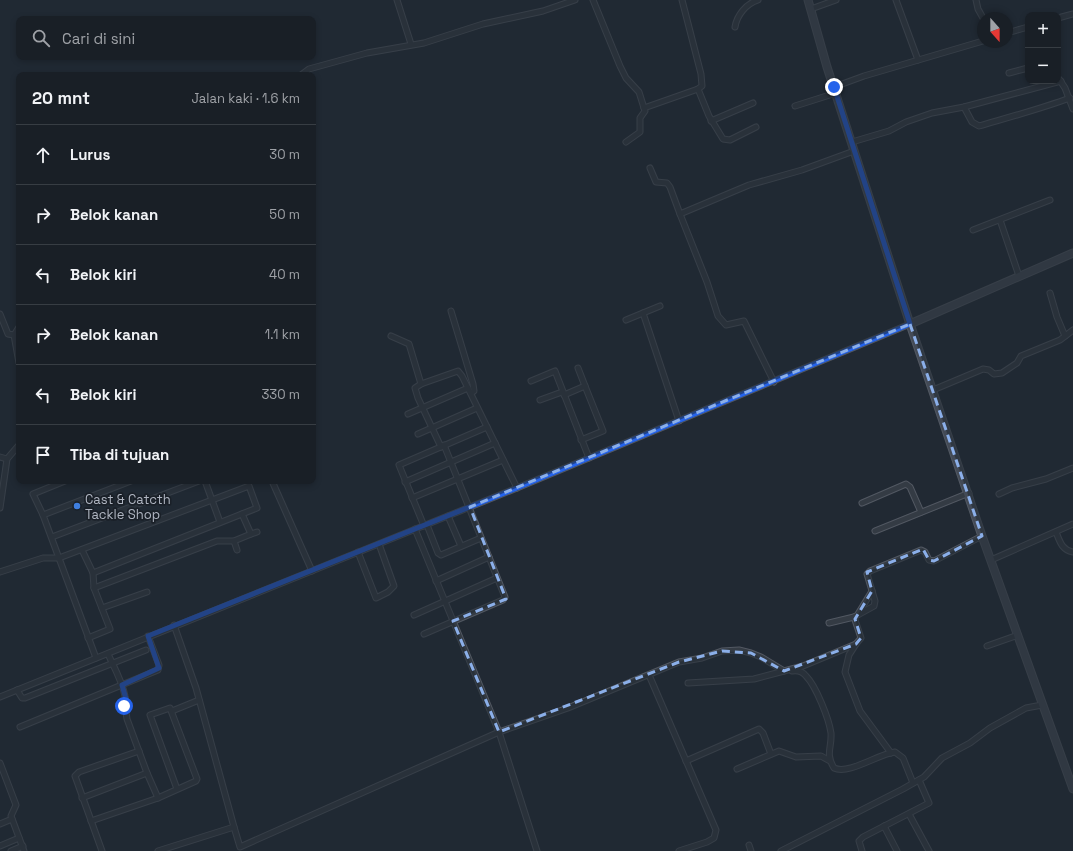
<!DOCTYPE html>
<html lang="id">
<meta charset="utf-8">
<style>
:root{--surface:#191f26;--page:#262c32;--text:#f1f3f6;--muted:#9fa2a7;--line:#373d43}
body{margin:0;font-family:"Space Grotesk",sans-serif;background:var(--page);color:var(--text)}
.controls{position:absolute;right:12px;top:12px;display:grid;overflow:hidden;border-radius:8px;box-shadow:0 2px 6px #0003}
.controls button{width:36px;height:36px;display:grid;place-items:center;padding:0;border:0;border-bottom:1px solid var(--line);background:var(--surface);color:var(--text);font:20px sans-serif}
.compass{position:absolute;left:977px;top:12px;width:36px;height:36px;border-radius:50%;background:var(--surface);box-shadow:0 2px 6px #0003;rotate:159deg}
.stop{position:absolute;width:12px;height:12px;margin:-9px;border:3px solid #2563eb;border-radius:50%;background:#fff}
.stop.end{background:#2563eb;border-color:#fff;box-shadow:0 1px 4px #0008}
.list{margin:0;padding:0;list-style:none}
h2{display:flex;justify-content:space-between;align-items:center;height:52px;margin:0;padding:0 16px;font-size:17px}
h2 small{font-size:13px;font-weight:400;color:var(--muted)}
.list li{display:grid;grid-template-columns:26px 1fr auto;gap:12px;align-items:center;box-sizing:border-box;height:60px;padding:0 16px;border-top:1px solid var(--line)}
.list b{display:block;font-size:15px;white-space:nowrap}
.list em{font-size:13px;font-style:normal;color:var(--muted)}
.icon{flex:none;width:22px;height:22px;fill:none;stroke:currentColor;stroke-width:2;stroke-linecap:round;stroke-linejoin:round}
.map{position:relative;flex:none;width:1073px;height:851px;overflow:hidden}
.search{position:absolute;background:var(--surface);box-shadow:0 2px 6px #0003;left:16px;top:16px;width:300px;height:44px;display:flex;align-items:center;gap:10px;box-sizing:border-box;padding:0 14px;border-radius:8px;color:var(--muted);font-size:15px}
.panel{position:absolute;background:var(--surface);box-shadow:0 2px 6px #0003;left:16px;top:72px;width:300px;height:412px;border-radius:8px}
.map>svg:first-child{display:block}
.lines{fill:none;stroke-linecap:round;stroke-linejoin:round}
.street-casing{stroke:#525862;stroke-width:7}
.secondary-casing{stroke:#525862;stroke-width:9}
.street{stroke:#343b44;stroke-width:5}
.secondary{stroke:#434a56;stroke-width:7}
.route{stroke:#2563eb;stroke-width:5}
.marked{fill:none;stroke:#8bafe9;stroke-width:3;stroke-dasharray:8 5;stroke-linejoin:round}
.shop-dot{fill:#3f7fe0;stroke:#1a2028;stroke-width:1.5}
.labels{text-anchor:middle;dominant-baseline:central;stroke-width:3.5;stroke-linejoin:round;paint-order:stroke}
.poi-label{font-size:13px;fill:#afb5c1;stroke:#1a2028;text-anchor:start}
</style>
<div class="map">
<svg width="1073" height="851" viewBox="0 0 1073 851">
<rect width="100%" height="100%" fill="#212933"/>
<g class="lines">
<g class="street-casing">
<g id="street">
<polyline points="397,0 411,44"/>
<polyline points="593,0 620,66 626,78 639,92 644,108 698,89 702,86 701,74 682,0"/>
<polyline points="896,0 918,60"/>
<polyline points="976,0 978,9 983,18"/>
<polyline points="811,9 836,0"/>
<polyline points="1058,18 1073,14"/>
<path d="M735 27C737 15 746 4 758 0"/>
<polyline points="1007,33 1028,27"/>
<polyline points="1009,73 1028,68"/>
<polyline points="301,75 309,69 367,53 424,43 483,24 543,11 575,0"/>
<polyline points="1059,79 1065,88 1073,109"/>
<polyline points="834,87 864,76 983,41"/>
<polyline points="698,89 709,116 723,139 730,140 756,127"/>
<polyline points="795,106 836,93"/>
<path d="M964 107 972 122 979 126C1010 117 1040 109 1070 98"/>
<polyline points="711,121 753,103"/>
<polyline points="626,142 640,132 640,118 645,111 644,108"/>
<polyline points="852,142 889,131 906,122 932,113 964,107 1061,81"/>
<polyline points="650,168 656,182 667,183 670,187 680,214"/>
<polyline points="1000,220 1019,276"/>
<polyline points="973,230 1050,200"/>
<polyline points="1050,293 1057,317 1065,336"/>
<polyline points="660,306 643,313 679,421"/>
<polyline points="451,311 473,384 474,391 471,393"/>
<polyline points="0,314 8,334 14,335"/>
<polyline points="626,320 643,313"/>
<polyline points="19,327 14,335 19,363"/>
<polyline points="391,336 409,344 421,384"/>
<polyline points="578,368 585,386"/>
<polyline points="531,381 555,371 589,458"/>
<polyline points="774,382 744,321 726,325 718,316 707,282 680,214 749,185 802,170 854,151"/>
<polyline points="933,390 983,369 989,370 994,374 1002,373 1017,363 1021,356 1060,340 1073,330"/>
<polyline points="564,395 585,386 603,431 581,440"/>
<polyline points="540,400 562,392"/>
<polyline points="408,414 468,388"/>
<polyline points="418,434 477,408"/>
<polyline points="441,447 418,398 415,388 421,384 458,371 462,376 517,488"/>
<polyline points="0,457 7,459"/>
<polyline points="205,481 220,522"/>
<polyline points="272,481 312,571"/>
<polyline points="405,482 495,443"/>
<polyline points="999,494 1012,488 1046,479 1073,468"/>
<polyline points="412,498 503,460"/>
<polyline points="862,503 906,484 910,487 921,512"/>
<polyline points="0,508 7,459 19,445"/>
<polyline points="43,515 33,494 65,481"/>
<polyline points="448,516 461,546"/>
<polyline points="427,525 438,553 441,555 481,538"/>
<polyline points="424,526 399,465 487,427"/>
<polyline points="875,531 969,493"/>
<path d="M1056 532C1060 542 1062 550 1073 552"/>
<polyline points="251,534 257,532"/>
<polyline points="52,537 199,481"/>
<polyline points="234,541 237,550"/>
<polyline points="82,550 93,573 94,588 110,629 88,638"/>
<polyline points="358,552 376,598 388,592 394,586 379,544"/>
<polyline points="991,560 1073,524"/>
<polyline points="0,572 43,558 59,558 249,486 257,508 93,573"/>
<polyline points="436,581 489,557"/>
<polyline points="94,588 217,541 234,541 251,534 242,514"/>
<polyline points="102,608 147,592"/>
<polyline points="858,614 872,591"/>
<polyline points="414,615 497,578"/>
<polyline points="829,623 854,617"/>
<polyline points="424,634 503,600 505,597 444,445"/>
<polyline points="856,644 849,655 845,672 860,711 891,753"/>
<polyline points="987,646 1018,635"/>
<path d="M108 654C114 667 122 681 125 696 127 703 125 710 127 719L147 773"/>
<polyline points="96,658 43,515 131,481"/>
<path d="M792 671C798 670 803 672 806 676 816 686 829 719 831 733 832 748 825 753 834 768 849 775 878 754 895 752L903 758 913 783"/>
<polyline points="649,675 716,830 714,838 707,842 679,851"/>
<polyline points="688,683 754,679 784,671"/>
<polyline points="17,690 22,698 25,698 146,650"/>
<polyline points="0,697 517,488 910,324"/>
<polyline points="172,711 199,700"/>
<polyline points="20,727 158,670 159,665 148,636"/>
<polyline points="686,761 759,729 763,733 771,754"/>
<polyline points="0,763 16,805 11,816 24,851"/>
<polyline points="737,769 779,751 796,757 821,756 830,761"/>
<polyline points="82,798 147,773 158,798 91,821"/>
<polyline points="158,798 196,781 197,779 170,708 150,715 177,789"/>
<polyline points="909,814 929,851"/>
<polyline points="0,824 12,819"/>
<polyline points="884,826 897,851"/>
<polyline points="234,827 240,847 499,732 415,529"/>
<polyline points="749,845 751,851"/>
<polyline points="0,846 19,838"/>
<polyline points="11,851 23,846"/>
<polyline points="102,851 75,776 79,772 139,751"/>
<polyline points="158,851 234,827 196,688 174,625"/>
<polyline points="537,851 499,732 568,708 679,662 702,658 722,651 739,650 751,653 761,657 784,671 803,666 856,644 861,638 854,617 874,606 875,601 867,574 870,571 921,550 925,552 929,560 934,561 982,536"/>
<polyline points="781,851 903,789 924,777 942,758 970,743 990,728 1026,708 1042,705"/>
<polyline points="862,851 859,841 863,837 929,803 919,780"/>
</g>
</g>
<g class="secondary-casing">
<g id="secondary">
<polyline points="808,0 827,67 910,324 982,536 1073,789"/>
<polyline points="910,324 1073,253"/>
</g>
</g>
<use href="#street" class="street"/>
<use href="#secondary" class="secondary"/>
</g>
<g class="lines">
<polyline class="route" points="124,706 126,699 122,685 159,668 148,636 517,488 910,324 834,87"/>
</g>
<path d="M0 0H1073V851H0ZM910 324 982 536 934 561 929 560 923 549 867 572 872 591 855 619 861 638 856 644 784 671 751 653 722 651 679 662 499 732 453 621 506 599 470 507Z" fill="#212933" fill-opacity=".55" fill-rule="evenodd"/>
<path class="marked" d="M910 324 982 536 934 561 929 560 923 549 867 572 872 591 855 619 861 638 856 644 784 671 751 653 722 651 679 662 499 732 453 621 506 599 470 507Z"/>
<circle class="shop-dot" cx="77" cy="506" r="4"/>
<g class="labels">
<g class="poi-label">
<text x="85" y="499">Cast &amp; Catcth<tspan x="85" dy="15">Tackle Shop</tspan></text>
</g>
</g>
</svg>
<div class="controls">
<button>+</button>
<button>−</button>
</div>
<svg class="compass" viewBox="-18 -18 36 36"><path d="M0-13l5 13h-10z" fill="#e53935"/><path d="M0 13l5-13h-10z" fill="#9fa2a7"/></svg>
<div class="stop" style="left:124px;top:706px"></div>
<div class="stop end" style="left:834px;top:87px"></div>
<div class="search"><svg class="icon" aria-label="search" viewBox="0 0 24 24"><circle cx="10" cy="10" r="6"/><path d="M15 15l6 6"/></svg>Cari di sini</div>
<section class="panel">
<h2>20 mnt<small>Jalan kaki · 1.6 km</small></h2>
<ul class="list">
<li><svg class="icon" aria-label="ahead" viewBox="0 0 24 24"><path d="M12 20V5M6 11l6-6 6 6"/></svg><div><b>Lurus</b></div><em>30 m</em></li>
<li><svg class="icon" aria-label="right" viewBox="0 0 24 24"><path d="M7 20v-9h11M14 6l5 5-5 5"/></svg><div><b>Belok kanan</b></div><em>50 m</em></li>
<li><svg class="icon" aria-label="left" viewBox="0 0 24 24"><path d="M17 20v-9H6M10 6l-5 5 5 5"/></svg><div><b>Belok kiri</b></div><em>40 m</em></li>
<li><svg class="icon" aria-label="right" viewBox="0 0 24 24"><path d="M7 20v-9h11M14 6l5 5-5 5"/></svg><div><b>Belok kanan</b></div><em>1.1 km</em></li>
<li><svg class="icon" aria-label="left" viewBox="0 0 24 24"><path d="M17 20v-9H6M10 6l-5 5 5 5"/></svg><div><b>Belok kiri</b></div><em>330 m</em></li>
<li><svg class="icon" aria-label="arrive" viewBox="0 0 24 24"><path d="M6 21V4h12l-3 4 3 4H6"/></svg><div><b>Tiba di tujuan</b></div></li>
</ul>
</section>
</div>
